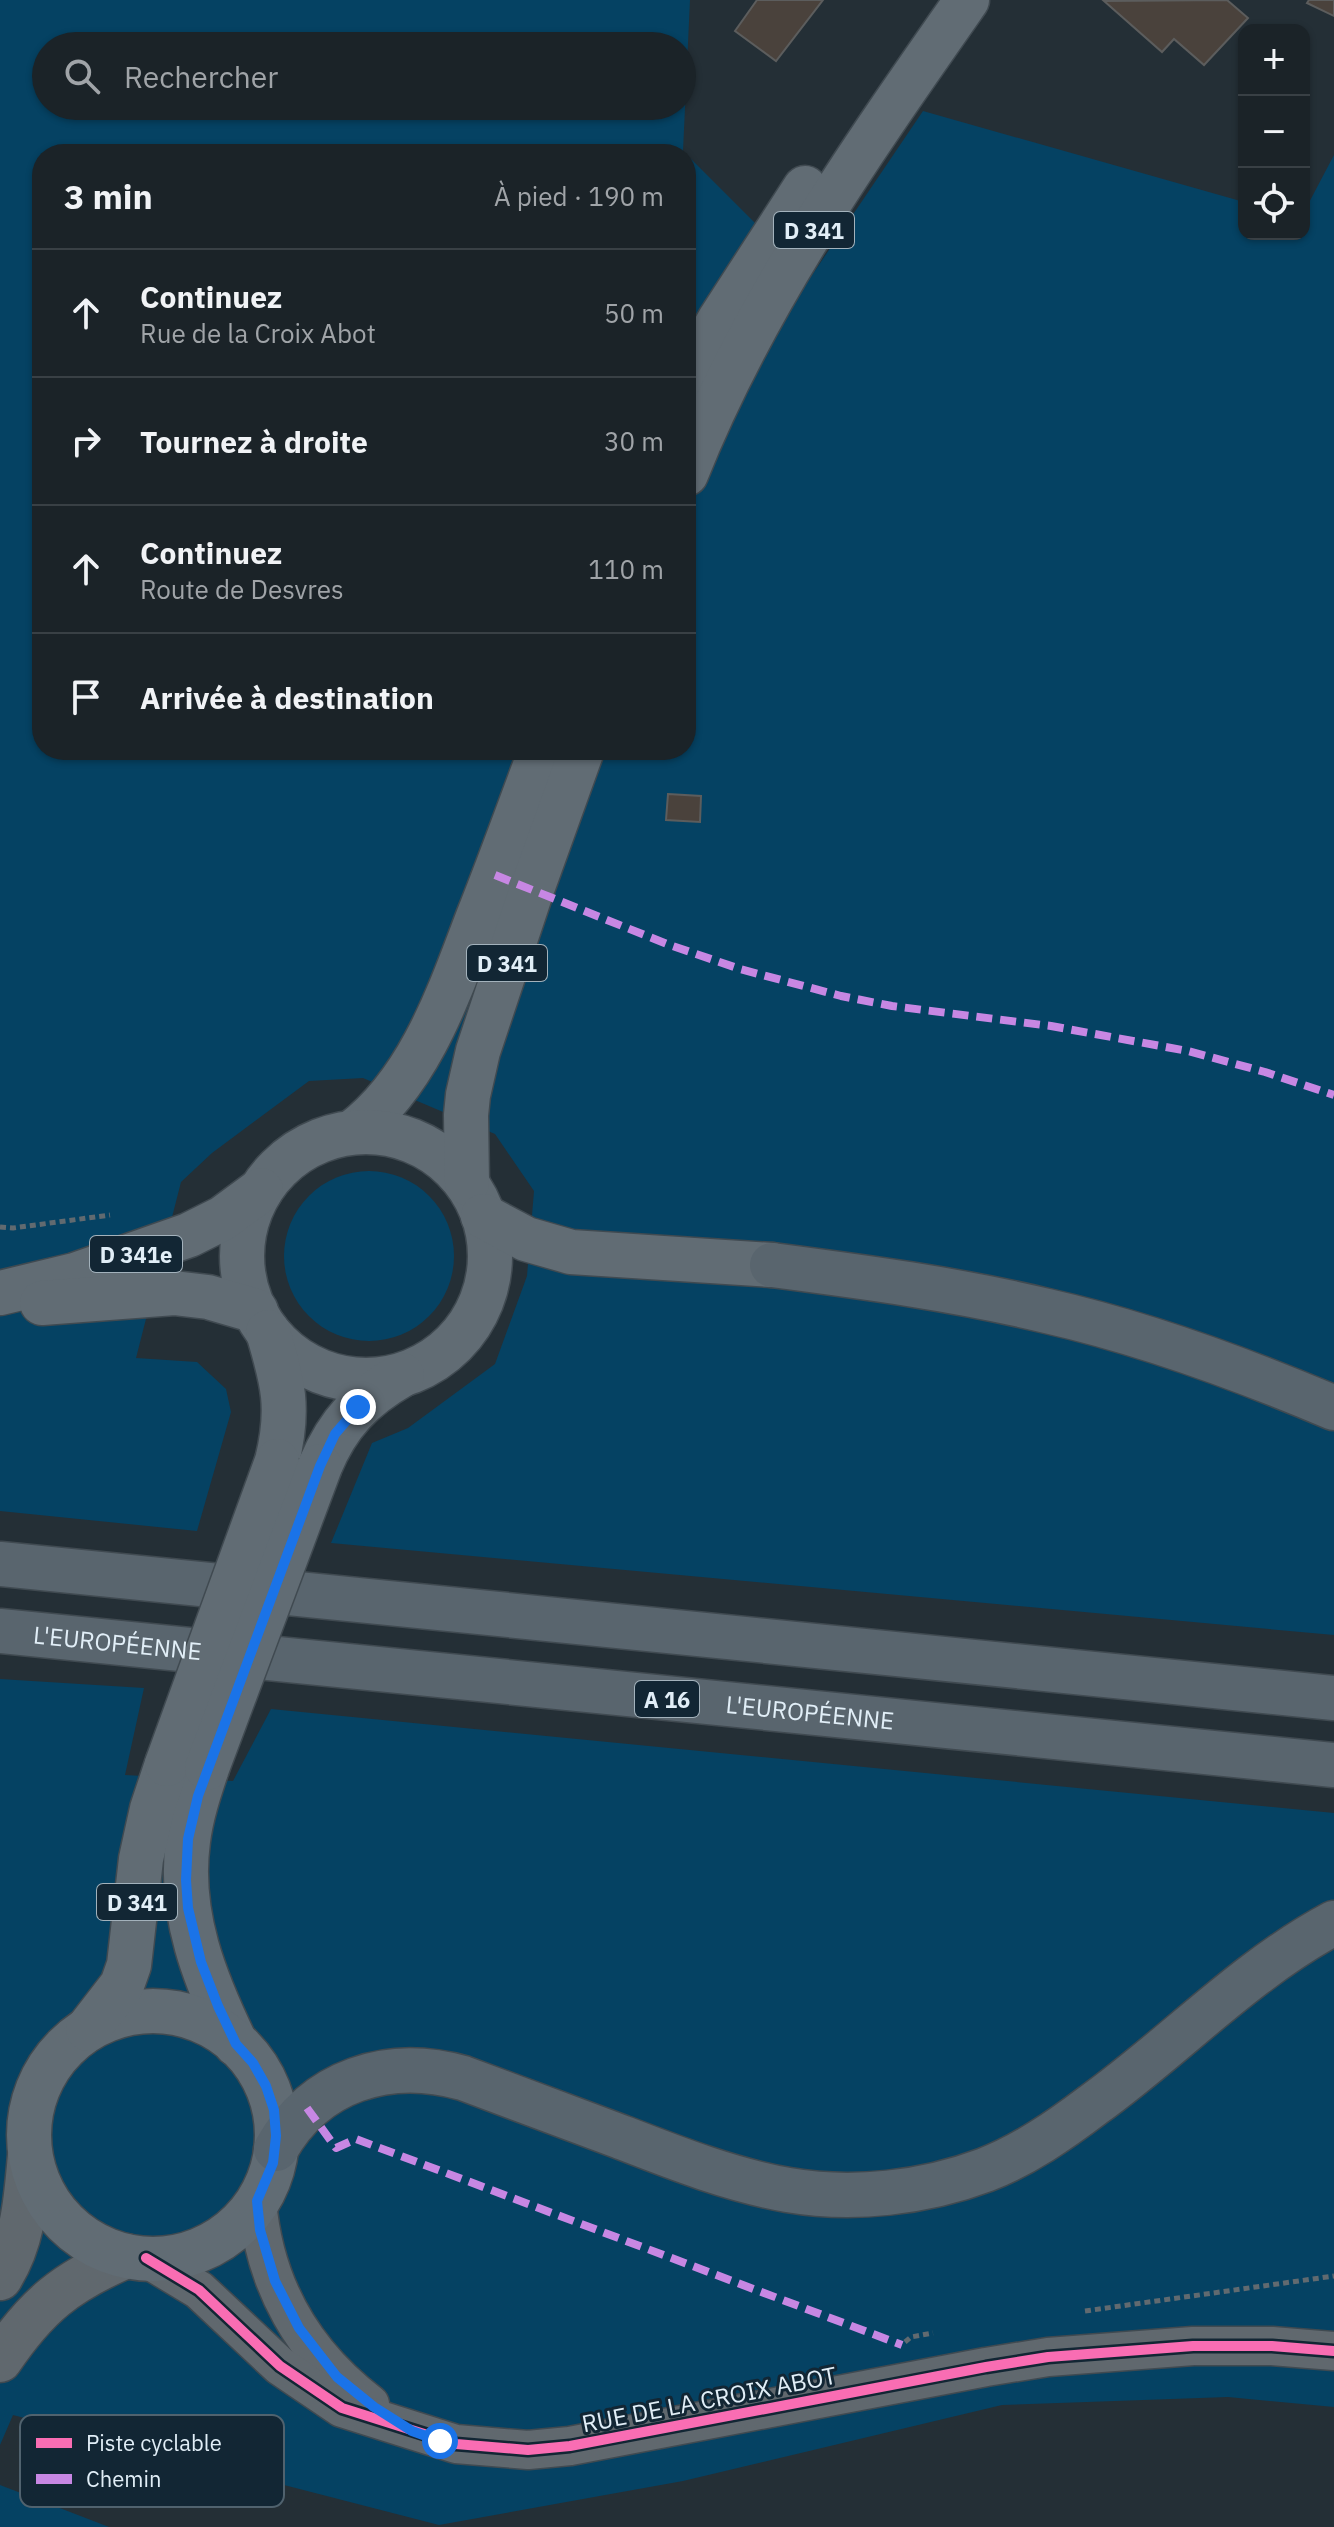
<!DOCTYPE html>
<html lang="fr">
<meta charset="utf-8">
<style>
:root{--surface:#1b2328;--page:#242b30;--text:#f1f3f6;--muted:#a0a4a8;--line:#394045}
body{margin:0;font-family:"IBM Plex Sans",sans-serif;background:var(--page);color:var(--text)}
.controls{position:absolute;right:24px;top:24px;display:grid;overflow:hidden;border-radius:16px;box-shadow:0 2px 6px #0004}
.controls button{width:72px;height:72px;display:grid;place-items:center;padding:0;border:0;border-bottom:2px solid var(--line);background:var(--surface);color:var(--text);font:40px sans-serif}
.stop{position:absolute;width:24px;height:24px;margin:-18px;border:6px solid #1a73e8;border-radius:50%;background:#fff}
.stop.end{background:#1a73e8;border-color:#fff;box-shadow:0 2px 8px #0008}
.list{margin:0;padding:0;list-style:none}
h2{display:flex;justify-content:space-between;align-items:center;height:104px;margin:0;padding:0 32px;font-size:34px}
h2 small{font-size:26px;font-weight:400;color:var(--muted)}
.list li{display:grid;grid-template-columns:52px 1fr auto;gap:24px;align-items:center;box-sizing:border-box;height:128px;padding:0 32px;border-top:2px solid var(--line)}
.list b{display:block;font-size:30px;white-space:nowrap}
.list p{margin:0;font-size:26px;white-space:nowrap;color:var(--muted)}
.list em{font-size:26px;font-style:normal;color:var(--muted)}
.icon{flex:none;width:44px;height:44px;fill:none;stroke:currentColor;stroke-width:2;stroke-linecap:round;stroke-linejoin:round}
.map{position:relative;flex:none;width:1334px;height:2527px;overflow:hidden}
.search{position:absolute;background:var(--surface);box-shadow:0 2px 6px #0004;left:32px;top:32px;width:664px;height:88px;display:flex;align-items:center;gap:20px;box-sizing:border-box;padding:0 28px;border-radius:44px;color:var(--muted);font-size:30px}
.panel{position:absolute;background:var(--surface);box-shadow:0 2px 6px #0004;left:32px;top:144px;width:664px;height:616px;border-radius:32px}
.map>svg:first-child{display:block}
.green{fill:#054263;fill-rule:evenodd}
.building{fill:#4a423c;stroke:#5c5d5d;stroke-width:2}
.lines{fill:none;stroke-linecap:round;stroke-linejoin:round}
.minor-casing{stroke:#404a51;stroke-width:41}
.secondary-casing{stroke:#404a51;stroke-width:47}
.primary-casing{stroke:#404a51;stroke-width:47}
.motorway-casing{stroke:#404a51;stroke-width:47}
.path{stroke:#616a70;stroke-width:5;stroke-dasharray:6 4;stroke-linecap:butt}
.minor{stroke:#60686e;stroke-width:38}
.secondary{stroke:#60686e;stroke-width:44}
.primary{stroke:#616c74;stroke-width:44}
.motorway{stroke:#59656e;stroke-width:44}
.primary-bridge-casing{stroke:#404a51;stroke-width:47;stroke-linecap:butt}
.primary-bridge{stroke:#616c74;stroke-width:44}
.quiet{stroke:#c787e3;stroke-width:8;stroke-dasharray:16 8;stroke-linecap:butt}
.cycleway-casing{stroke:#122634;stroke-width:15}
.cycleway{stroke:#f96db3;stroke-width:10}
.route{stroke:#1a73e8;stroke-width:10}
.labels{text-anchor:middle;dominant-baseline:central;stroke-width:6;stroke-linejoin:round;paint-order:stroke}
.shield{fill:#122634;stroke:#a3b2bc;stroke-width:2}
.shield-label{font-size:22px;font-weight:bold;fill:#e1eef7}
.street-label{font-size:24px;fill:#e1eef7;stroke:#122634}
.key{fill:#122634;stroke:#50626e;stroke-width:2}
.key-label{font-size:22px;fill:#e1eef7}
</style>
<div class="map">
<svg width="1334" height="2527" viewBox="0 0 1334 2527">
<rect width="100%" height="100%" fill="#242f36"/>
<g class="green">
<path d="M0 0H690L683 151 810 278 923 111 1244 202V234H1304V212L1334 155V1635L331 1543 372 1443 408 1428 495 1364 527 1276 534 1191 495 1134 363 1078 309 1081 212 1153 181 1182 136 1358 197 1362 226 1389 231 1412 197 1531 0 1511ZM46 46H682V106H46ZM42 154H686V750H42Z"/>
<circle cx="369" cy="1256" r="85"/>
<polygon points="0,1679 144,1688 125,1775 233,1781 271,1709 1334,1813 1334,2407 1228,2397 1002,2405 683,2481 439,2525 13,2415 0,2445"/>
<polygon points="0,2485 109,2527 0,2527"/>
</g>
<g class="building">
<polygon points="757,0 823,0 776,61 735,31"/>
<polygon points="1227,0 1248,18 1204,65 1174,39 1162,52 1104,1"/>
<polygon points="1309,0 1334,0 1334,16 1307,3"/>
<polygon points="668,794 701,796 700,822 666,820"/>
</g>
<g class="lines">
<g class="minor-casing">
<g id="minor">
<path d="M257 2201C264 2284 303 2353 370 2404"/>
<polyline points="146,2258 199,2290 280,2366 342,2408 456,2444 528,2450 570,2446 986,2367 1048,2357 1193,2346 1272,2346 1334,2351"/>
</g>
</g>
<g class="secondary-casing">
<g id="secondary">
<path d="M0 2278C24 2240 26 2199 30 2155"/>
<path d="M0 2360C37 2305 66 2282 126 2256"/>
</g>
</g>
<g class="primary-casing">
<g id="primary">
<polyline points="686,378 719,321 805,188"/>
<path d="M686 474C754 303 862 150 967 0"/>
<path d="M353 1132C420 1081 449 993 478 917 500 862 520 806 541 750"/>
<circle cx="366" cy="1256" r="124"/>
<polyline points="467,1183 466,1115 468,1095 478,1051 532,889 582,750"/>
<polyline points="483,1216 526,1239 571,1252 772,1265"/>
<polyline points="0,1293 75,1275 189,1235 223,1218 261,1190"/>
<polyline points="42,1303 174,1293 208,1297 256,1311"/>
<path d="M268 1332C283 1382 290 1409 277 1461"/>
<path d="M320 1466C338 1423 362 1398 402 1375"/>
<path d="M207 1768C199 1792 191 1816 188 1841 178 1914 205 1980 236 2044"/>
<circle cx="153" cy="2135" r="124"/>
<polyline points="88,2029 122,1985 129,1965 141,1859 152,1809 167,1764"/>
</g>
</g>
<g class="motorway-casing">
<g id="motorway">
<path d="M772 1265C864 1277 956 1289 1047 1311 1144 1333 1242 1369 1334 1408"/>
<polyline points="0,1564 1334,1698"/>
<path id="s1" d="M0 1631 1334 1765"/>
<path d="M276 2149C315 2080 388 2057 463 2078 516 2098 569 2118 621 2137 675 2158 731 2180 788 2190 853 2201 924 2193 985 2170 1024 2155 1060 2130 1093 2105 1175 2046 1244 1971 1334 1923"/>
</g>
</g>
<g class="path">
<polyline points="0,1227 13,1228 110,1215"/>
<polyline points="1085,2311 1334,2276"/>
<polyline points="905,2342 911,2337 933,2333"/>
</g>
<use href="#minor" class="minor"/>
<use href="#secondary" class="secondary"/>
<use href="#primary" class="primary"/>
<use href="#motorway" class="motorway"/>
<g class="primary-bridge-casing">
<g id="primary-bridge">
<polyline points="167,1764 277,1461"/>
<polyline points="207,1768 320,1466"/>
</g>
</g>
<use href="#primary-bridge" class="primary-bridge"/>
<g class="quiet">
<polyline points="495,875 667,944 740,969 841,996 892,1006 1051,1026 1188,1051 1265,1072 1334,1095"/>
<polyline points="307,2108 336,2148 356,2139 902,2345"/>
</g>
<g class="cycleway-casing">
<polyline id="cycleway" points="146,2258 199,2290 280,2366 342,2408 456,2444 528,2450 570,2446 986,2367 1048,2357 1193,2346 1272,2346 1334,2351"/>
</g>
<use href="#cycleway" class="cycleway"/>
</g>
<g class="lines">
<polyline class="route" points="358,1407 335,1434 320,1466 198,1796 188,1839 186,1880 188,1908 201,1962 218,2006 236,2044 253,2063 266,2086 274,2110 276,2136 273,2163 257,2201 260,2230 275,2281 299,2328 337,2377 374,2407 412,2431 440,2441"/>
</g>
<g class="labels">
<g class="shield">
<rect x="774" y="212" width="80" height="36" rx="6"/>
<rect x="467" y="945" width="80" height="36" rx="6"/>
<rect x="90" y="1236" width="92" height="36" rx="6"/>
<rect x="635" y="1681" width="64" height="36" rx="6"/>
<rect x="97" y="1884" width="80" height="36" rx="6"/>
</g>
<g class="shield-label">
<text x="814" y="230">D 341</text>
<text x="507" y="963">D 341</text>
<text x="136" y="1254">D 341e</text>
<text x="667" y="1699">A 16</text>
<text x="137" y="1902">D 341</text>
</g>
<g class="street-label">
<text stroke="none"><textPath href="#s1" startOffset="118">L'EUROPÉENNE</textPath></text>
<text stroke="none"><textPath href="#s1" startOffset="814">L'EUROPÉENNE</textPath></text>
<text transform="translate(709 2399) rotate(-11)">RUE DE LA CROIX ABOT</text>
</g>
</g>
<rect x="20" y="2415" width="264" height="92" rx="12" class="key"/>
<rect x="36" y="2438" width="36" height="10" fill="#f96db3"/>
<rect x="36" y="2474" width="36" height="10" fill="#c787e3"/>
<g class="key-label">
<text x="86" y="2451">Piste cyclable</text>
<text x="86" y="2487">Chemin</text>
</g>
</svg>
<div class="controls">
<button>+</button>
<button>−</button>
<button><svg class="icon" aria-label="locate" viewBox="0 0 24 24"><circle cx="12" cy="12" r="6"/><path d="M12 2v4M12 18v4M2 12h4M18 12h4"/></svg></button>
</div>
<div class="stop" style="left:440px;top:2441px"></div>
<div class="stop end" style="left:358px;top:1407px"></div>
<div class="search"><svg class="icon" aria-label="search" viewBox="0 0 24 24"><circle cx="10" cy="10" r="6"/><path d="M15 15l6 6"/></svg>Rechercher</div>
<section class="panel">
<h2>3 min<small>À pied · 190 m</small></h2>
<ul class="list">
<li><svg class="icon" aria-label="ahead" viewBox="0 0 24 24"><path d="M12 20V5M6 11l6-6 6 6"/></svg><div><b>Continuez</b><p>Rue de la Croix Abot</p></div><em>50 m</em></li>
<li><svg class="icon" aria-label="right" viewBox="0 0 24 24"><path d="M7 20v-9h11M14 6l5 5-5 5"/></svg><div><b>Tournez à droite</b></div><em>30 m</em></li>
<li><svg class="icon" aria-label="ahead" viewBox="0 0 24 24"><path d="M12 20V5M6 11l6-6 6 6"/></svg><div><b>Continuez</b><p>Route de Desvres</p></div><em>110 m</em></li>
<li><svg class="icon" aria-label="arrive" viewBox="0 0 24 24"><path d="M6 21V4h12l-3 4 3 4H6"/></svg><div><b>Arrivée à destination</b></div></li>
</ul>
</section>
</div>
